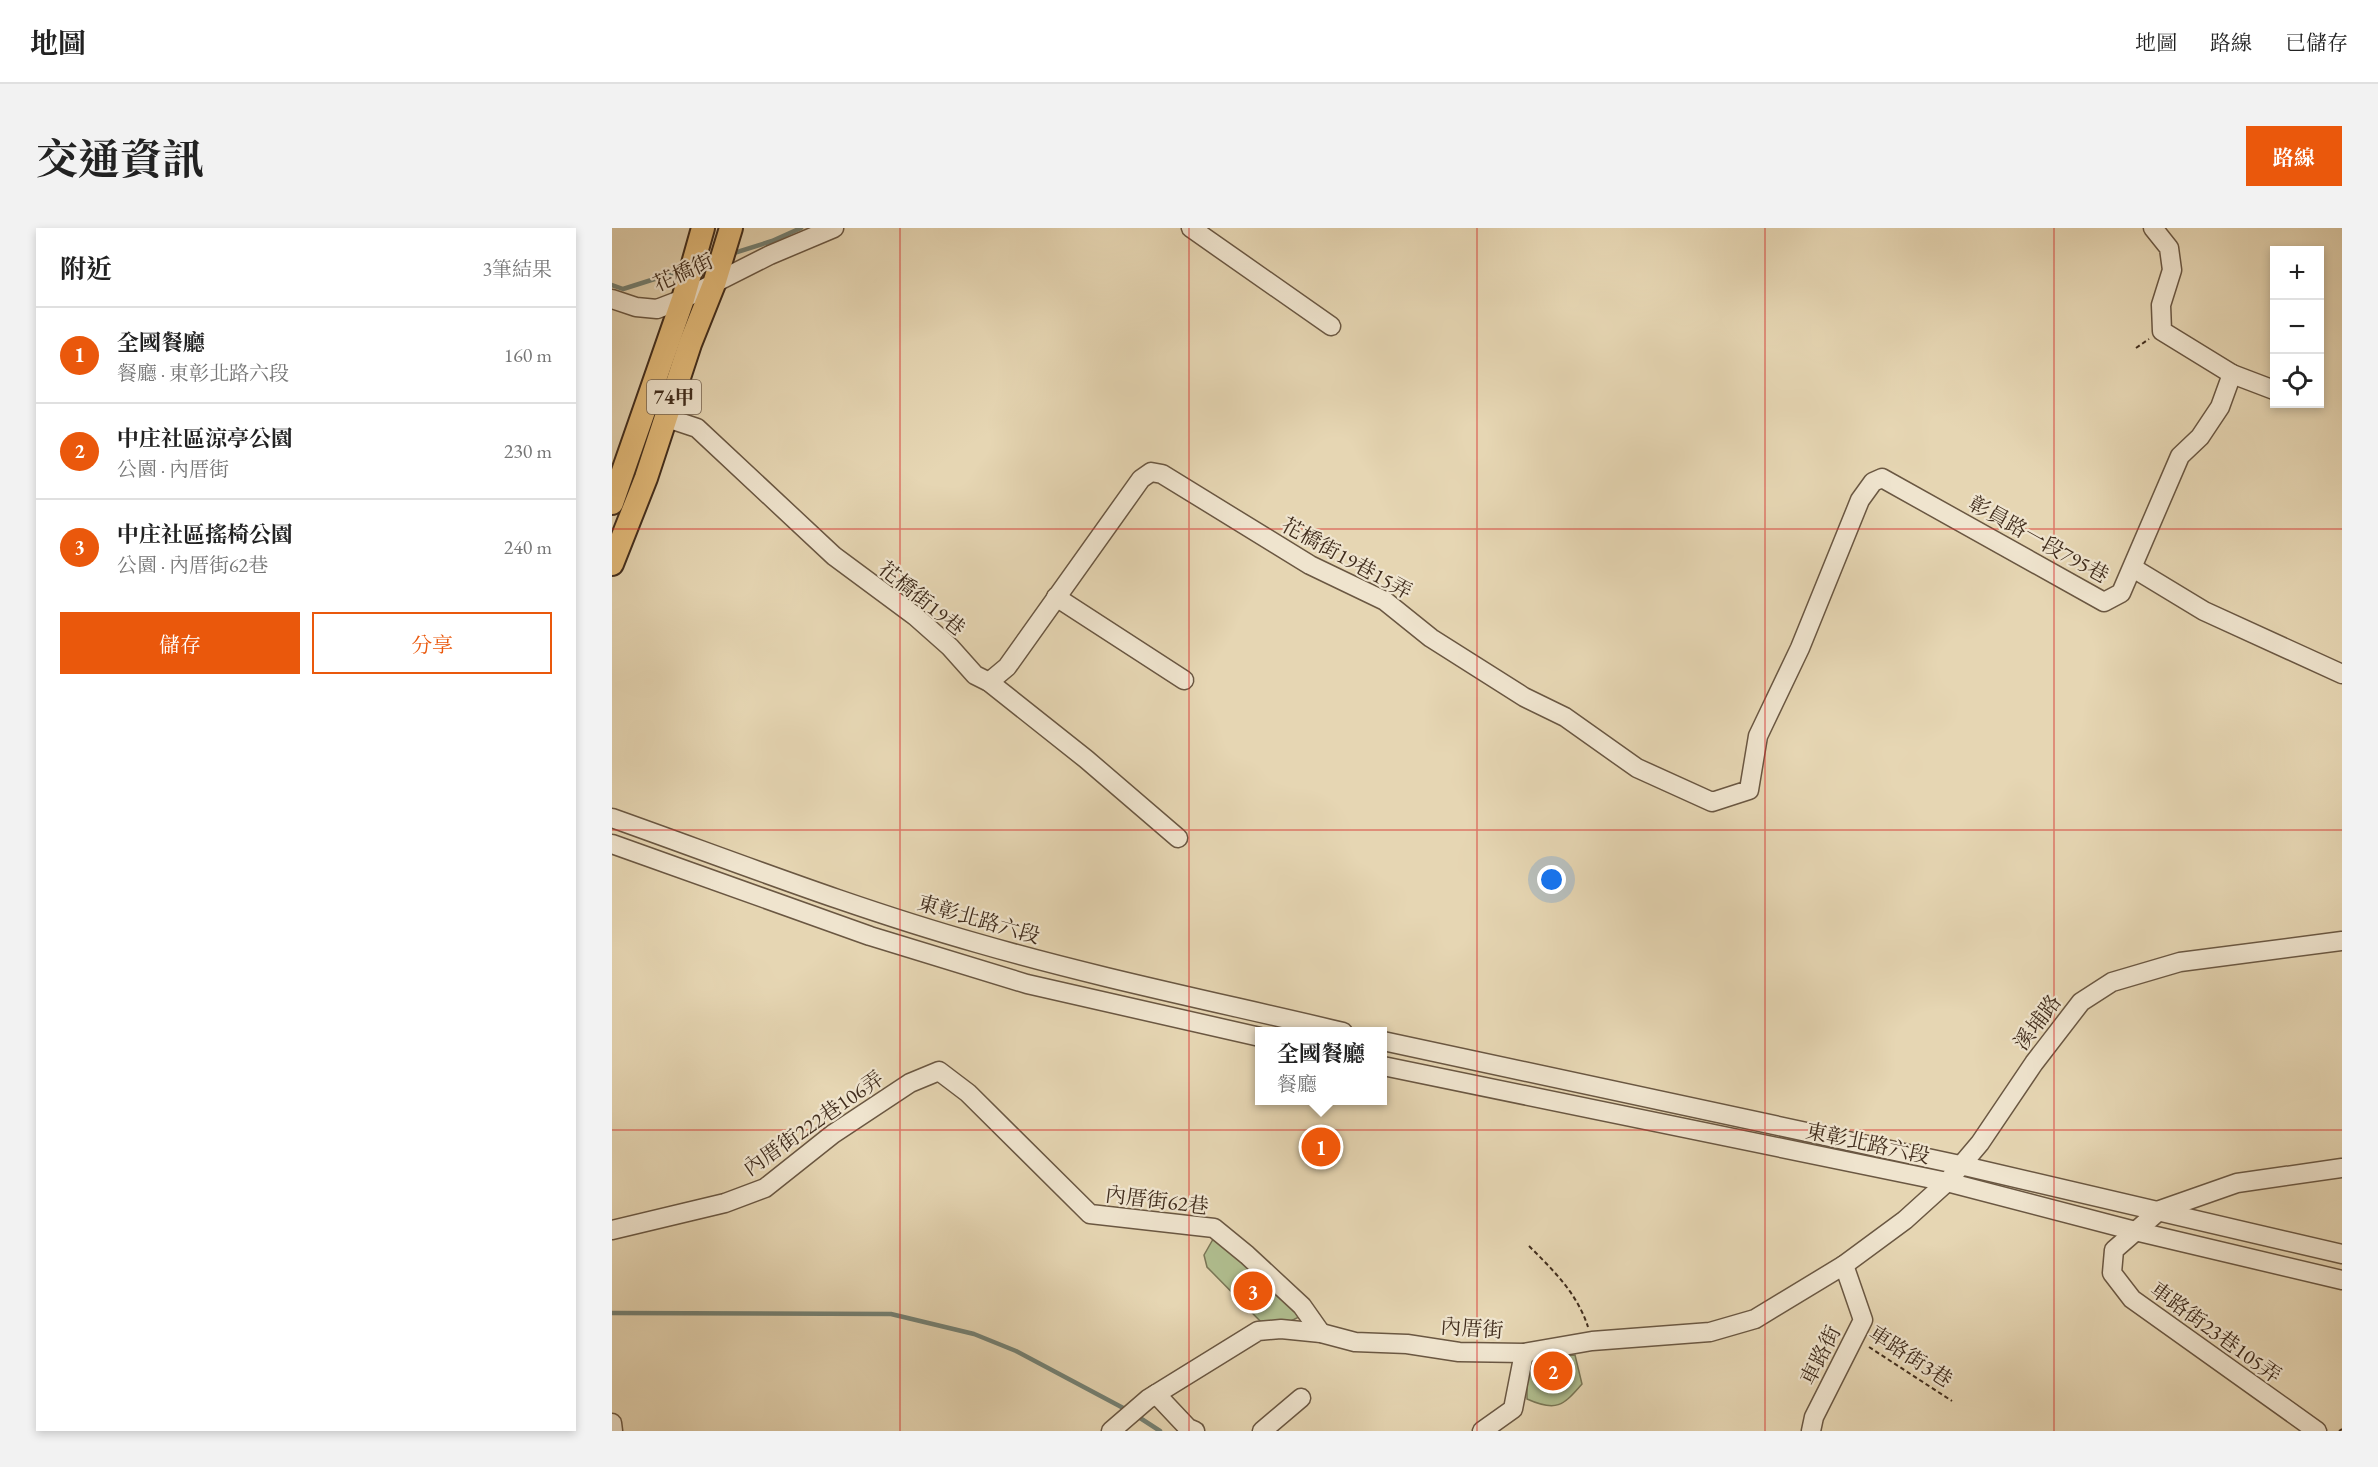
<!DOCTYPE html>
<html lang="zh-TW">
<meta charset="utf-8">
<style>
:root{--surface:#fff;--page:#f2f2f2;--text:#222;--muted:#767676;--line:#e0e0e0;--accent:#ea580c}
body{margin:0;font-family:"EB Garamond","Noto Serif TC",serif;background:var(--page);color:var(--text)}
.controls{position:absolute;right:18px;top:18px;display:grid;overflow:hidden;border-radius:0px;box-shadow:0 3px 9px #0003}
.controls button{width:54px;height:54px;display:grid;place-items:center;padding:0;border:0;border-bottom:2px solid var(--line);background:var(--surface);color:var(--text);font:30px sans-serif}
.you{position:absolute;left:940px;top:652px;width:21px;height:21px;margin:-15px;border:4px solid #fff;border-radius:50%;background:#1a73e8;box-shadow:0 0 0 9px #1a73e833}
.badge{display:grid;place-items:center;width:39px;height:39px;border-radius:50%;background:var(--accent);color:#fff;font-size:20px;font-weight:700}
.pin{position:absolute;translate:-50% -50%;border:3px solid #fff;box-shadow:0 2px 6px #0006}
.popup{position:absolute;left:643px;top:799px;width:132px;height:78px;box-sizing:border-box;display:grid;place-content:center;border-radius:0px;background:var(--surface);filter:drop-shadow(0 2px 4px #0005);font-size:20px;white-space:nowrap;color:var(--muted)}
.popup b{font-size:22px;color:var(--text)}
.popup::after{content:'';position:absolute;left:50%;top:100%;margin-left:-12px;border:12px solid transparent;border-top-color:var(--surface)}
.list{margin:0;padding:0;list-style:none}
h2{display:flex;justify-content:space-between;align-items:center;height:78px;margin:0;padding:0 24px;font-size:26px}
h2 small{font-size:20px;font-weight:400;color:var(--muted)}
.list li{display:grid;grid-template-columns:39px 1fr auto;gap:18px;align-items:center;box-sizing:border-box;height:96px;padding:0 24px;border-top:2px solid var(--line)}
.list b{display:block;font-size:22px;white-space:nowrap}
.list p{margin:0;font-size:20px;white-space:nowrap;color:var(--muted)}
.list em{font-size:20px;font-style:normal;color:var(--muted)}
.actions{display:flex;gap:12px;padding:18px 24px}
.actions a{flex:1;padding:14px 0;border:2px solid var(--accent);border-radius:0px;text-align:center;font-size:21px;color:var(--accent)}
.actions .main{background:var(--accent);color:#fff}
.icon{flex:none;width:33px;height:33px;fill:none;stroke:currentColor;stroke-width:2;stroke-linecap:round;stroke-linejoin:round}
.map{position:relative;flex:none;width:1730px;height:1203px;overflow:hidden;border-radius:0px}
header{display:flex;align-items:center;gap:36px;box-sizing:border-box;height:84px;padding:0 30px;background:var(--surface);border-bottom:2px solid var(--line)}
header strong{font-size:28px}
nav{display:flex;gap:33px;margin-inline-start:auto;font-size:21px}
.intro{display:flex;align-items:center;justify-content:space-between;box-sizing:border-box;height:144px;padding:0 36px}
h1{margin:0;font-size:42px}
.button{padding:15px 27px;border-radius:0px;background:var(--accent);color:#fff;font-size:21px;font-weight:700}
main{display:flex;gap:36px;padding:0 36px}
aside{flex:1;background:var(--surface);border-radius:0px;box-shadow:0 3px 9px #0003}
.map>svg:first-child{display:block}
.green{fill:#b1bf90;stroke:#797656;stroke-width:1.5}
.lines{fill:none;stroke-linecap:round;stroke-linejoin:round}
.stream{stroke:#748174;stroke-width:4.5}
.minor-casing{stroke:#6a5742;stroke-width:21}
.major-casing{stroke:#412d1d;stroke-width:26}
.path{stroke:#412d1d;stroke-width:2;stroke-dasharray:4.5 3;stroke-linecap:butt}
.minor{stroke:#efe4ce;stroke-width:18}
.major{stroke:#e3bb7a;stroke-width:22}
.grid{fill:none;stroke:#d62828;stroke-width:1.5;stroke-opacity:0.55}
.labels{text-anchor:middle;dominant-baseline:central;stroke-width:4.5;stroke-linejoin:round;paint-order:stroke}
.shield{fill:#efe4ce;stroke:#756452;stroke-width:1.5}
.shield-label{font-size:20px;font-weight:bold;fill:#412d1d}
.street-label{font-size:21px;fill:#412d1d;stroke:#efe4ce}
</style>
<header>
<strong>地圖</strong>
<nav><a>地圖</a><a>路線</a><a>已儲存</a></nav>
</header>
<div class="intro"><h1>交通資訊</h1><a class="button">路線</a></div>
<main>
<aside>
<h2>附近<small>3筆結果</small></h2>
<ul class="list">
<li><span class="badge">1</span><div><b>全國餐廳</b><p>餐廳 · 東彰北路六段</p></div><em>160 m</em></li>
<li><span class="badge">2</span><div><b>中庄社區涼亭公園</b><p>公園 · 內厝街</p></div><em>230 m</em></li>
<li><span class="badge">3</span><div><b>中庄社區搖椅公園</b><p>公園 · 內厝街62巷</p></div><em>240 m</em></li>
</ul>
<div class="actions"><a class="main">儲存</a><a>分享</a></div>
</aside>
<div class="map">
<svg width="1730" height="1203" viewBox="0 0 1730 1203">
<rect width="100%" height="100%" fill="#e6d6b3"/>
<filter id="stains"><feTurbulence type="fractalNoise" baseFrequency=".00333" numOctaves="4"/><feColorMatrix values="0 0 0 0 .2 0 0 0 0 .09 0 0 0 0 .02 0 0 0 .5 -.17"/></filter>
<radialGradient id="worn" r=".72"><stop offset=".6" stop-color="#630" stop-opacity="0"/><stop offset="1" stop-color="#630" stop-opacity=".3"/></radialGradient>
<g class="green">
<polygon points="604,1006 689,1088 658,1103 595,1039 592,1027"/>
<path d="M963 1127 970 1156C951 1178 944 1184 915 1171V1131Z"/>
</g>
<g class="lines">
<g class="stream">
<polyline points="119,26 160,13 189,0"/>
<polyline points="0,57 11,61 71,42"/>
<polyline points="0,1085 279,1086 362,1106 404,1123 515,1182"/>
<polyline points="525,1188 548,1203"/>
</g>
<g class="minor-casing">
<g id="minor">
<polyline points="579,0 719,98"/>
<polyline points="0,71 24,79 45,81 71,71 158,27 222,0"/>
<polyline points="1620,146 1662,162"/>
<polyline points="55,190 85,200 222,328 303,388 338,419 363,447 377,454 474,531 566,610"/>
<polyline points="1521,340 1592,383 1730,446"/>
<polyline points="444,369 572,452"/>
<polyline points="377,454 395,439 529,251 539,244 550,246 698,337 773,373 819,410 912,469 953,489 1025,540 1100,574 1137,562 1146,508 1188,420 1248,272 1261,254 1270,250 1492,374 1509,365 1568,228 1588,209 1608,179 1620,146 1550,103 1549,77 1560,42 1557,20 1541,0"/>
<path d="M0 590C121 633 241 680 365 715 486 750 609 775 731 804"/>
<polyline points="0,616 258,708 415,756 648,809"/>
<polyline points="771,813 1348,937 1730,1026"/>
<polyline points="771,838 1335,954 1523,1003 1730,1052"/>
<polyline points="0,1002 113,975 153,960 221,906 298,855 327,843 356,865 478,986 602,1000 635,1027 690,1078 709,1105"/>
<polyline points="544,1166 576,1200 583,1203"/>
<polyline points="0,1195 1,1203"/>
<polyline points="499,1203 536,1171 646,1103 669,1101 709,1105 743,1114 795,1116 847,1124 912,1125 980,1113 1098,1104 1143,1091 1232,1037 1293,992 1335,954 1368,915 1422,835 1469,774 1500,754 1568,734 1730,713"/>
<polyline points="650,1203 689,1170"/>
<polyline points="870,1203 901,1181 912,1125"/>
<polyline points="1199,1203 1202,1189 1251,1092 1232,1037"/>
<polyline points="1705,1203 1520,1071 1500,1045 1502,1022 1548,982 1625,955 1730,940"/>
</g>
</g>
<g class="major-casing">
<g id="major">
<polyline points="0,275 71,71 91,0"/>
<polyline points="0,336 34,250 78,116 102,56 119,0"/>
</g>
</g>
<g class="path">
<polyline points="1524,120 1537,111"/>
<path d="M917 1018C941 1042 965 1065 976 1099"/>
<polyline points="1257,1119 1340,1173"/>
<polyline points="1727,1203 1730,1201"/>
</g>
<use href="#minor" class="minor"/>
<use href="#major" class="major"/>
</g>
<path class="grid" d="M288 0V1203M577 0V1203M865 0V1203M1153 0V1203M1442 0V1203M0 301H1730M0 602H1730M0 902H1730"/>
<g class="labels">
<rect class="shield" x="35" y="152" width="54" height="34" rx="4.5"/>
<g class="shield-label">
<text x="62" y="169">74甲</text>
</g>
<g class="street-label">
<text transform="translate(71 44) rotate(-24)">花橋街</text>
<text transform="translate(1427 311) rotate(29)">彰員路一段795巷</text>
<text transform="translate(735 330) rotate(29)">花橋街19巷15弄</text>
<text transform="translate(310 370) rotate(39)">花橋街19巷</text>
<text transform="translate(367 691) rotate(16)">東彰北路六段</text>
<text transform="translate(1425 794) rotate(-53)">溪埔路</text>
<text transform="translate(201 895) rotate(-35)">內厝街222巷106弄</text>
<text transform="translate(1256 915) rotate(12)">東彰北路六段</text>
<text transform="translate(545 972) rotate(7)">內厝街62巷</text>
<text transform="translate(860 1100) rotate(4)">內厝街</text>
<text transform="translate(1604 1104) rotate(36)">車路街23巷105弄</text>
<text transform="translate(1208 1127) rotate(-63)">車路街</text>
<text transform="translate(1299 1128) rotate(33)">車路街3巷</text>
</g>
</g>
<rect width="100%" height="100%" filter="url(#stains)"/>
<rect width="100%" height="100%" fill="url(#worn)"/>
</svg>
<div class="controls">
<button>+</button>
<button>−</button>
<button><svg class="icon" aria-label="locate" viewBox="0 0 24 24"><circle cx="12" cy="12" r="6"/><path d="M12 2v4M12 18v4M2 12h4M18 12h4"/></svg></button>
</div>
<div class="you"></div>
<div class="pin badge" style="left:709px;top:919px">1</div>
<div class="popup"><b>全國餐廳</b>餐廳</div>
<div class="pin badge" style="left:941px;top:1143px">2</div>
<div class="pin badge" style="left:641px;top:1063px">3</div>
</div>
</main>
